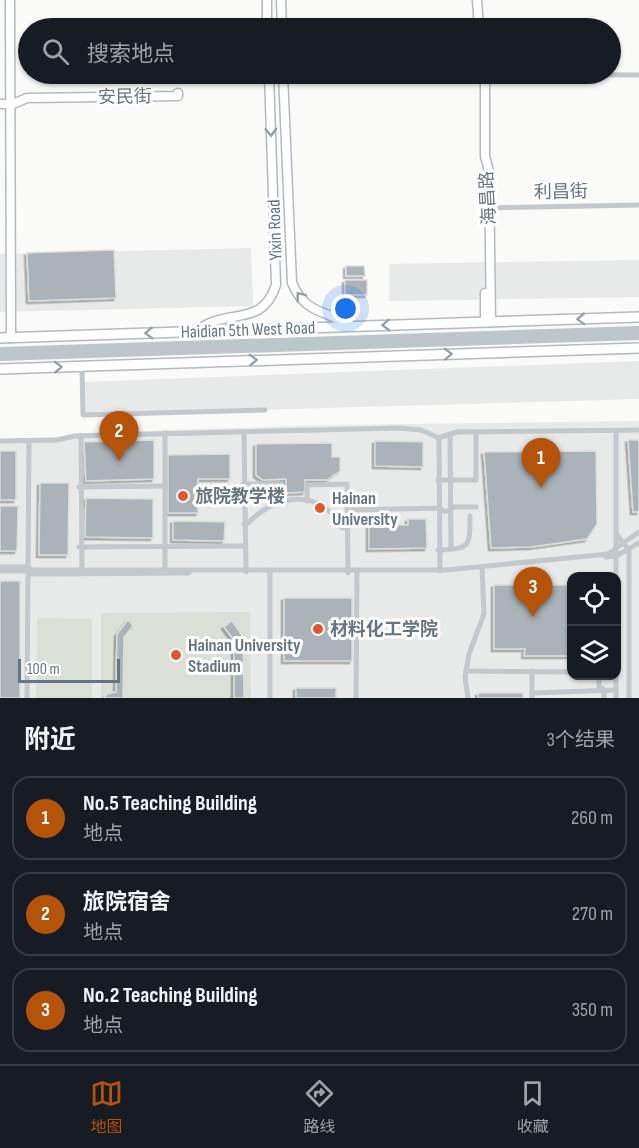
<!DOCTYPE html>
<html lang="zh">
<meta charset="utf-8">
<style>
:root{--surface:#171b24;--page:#242831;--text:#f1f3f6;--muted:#9ea1a6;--line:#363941;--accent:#b45309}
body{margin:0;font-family:"Sofia Sans Condensed","Noto Sans SC",sans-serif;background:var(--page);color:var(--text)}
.controls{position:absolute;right:18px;bottom:18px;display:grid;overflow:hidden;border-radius:12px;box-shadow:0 2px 4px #0004}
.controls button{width:54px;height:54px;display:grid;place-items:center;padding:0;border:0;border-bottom:2px solid var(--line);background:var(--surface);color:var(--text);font:30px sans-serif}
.scale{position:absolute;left:18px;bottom:15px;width:102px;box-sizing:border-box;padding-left:6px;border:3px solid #657683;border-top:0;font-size:16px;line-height:21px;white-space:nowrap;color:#657683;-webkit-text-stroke:4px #fff;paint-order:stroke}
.you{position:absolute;left:346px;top:309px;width:21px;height:21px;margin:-15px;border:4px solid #fff;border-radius:50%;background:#1a73e8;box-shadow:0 0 0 9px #1a73e833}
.badge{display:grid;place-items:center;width:39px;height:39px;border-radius:50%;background:var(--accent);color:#fff;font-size:20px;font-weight:700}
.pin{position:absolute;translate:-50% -50px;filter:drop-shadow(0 2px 3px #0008)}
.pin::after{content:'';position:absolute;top:32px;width:21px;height:18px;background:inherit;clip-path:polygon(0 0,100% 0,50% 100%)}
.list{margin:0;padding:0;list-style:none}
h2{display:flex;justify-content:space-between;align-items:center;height:78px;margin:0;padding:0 24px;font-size:26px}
h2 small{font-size:20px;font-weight:400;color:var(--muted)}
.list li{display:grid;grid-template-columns:39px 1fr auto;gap:18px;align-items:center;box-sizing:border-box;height:84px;margin:0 12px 12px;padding:0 12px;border:2px solid var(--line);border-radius:18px}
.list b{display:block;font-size:22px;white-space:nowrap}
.list p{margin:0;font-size:20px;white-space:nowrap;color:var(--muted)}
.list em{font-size:20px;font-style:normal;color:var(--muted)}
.icon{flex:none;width:33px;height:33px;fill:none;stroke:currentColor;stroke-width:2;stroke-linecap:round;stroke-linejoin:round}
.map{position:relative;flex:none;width:639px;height:698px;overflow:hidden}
.search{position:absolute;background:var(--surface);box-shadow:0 2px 4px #0004;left:18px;right:18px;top:18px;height:66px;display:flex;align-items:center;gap:15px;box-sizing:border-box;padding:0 21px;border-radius:33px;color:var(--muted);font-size:22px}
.sheet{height:366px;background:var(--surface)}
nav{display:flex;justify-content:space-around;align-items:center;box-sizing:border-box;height:84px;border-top:2px solid var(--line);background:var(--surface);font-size:16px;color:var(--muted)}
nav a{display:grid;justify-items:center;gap:3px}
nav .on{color:var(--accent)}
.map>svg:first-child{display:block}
.built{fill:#e8e9e9;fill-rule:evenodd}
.green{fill:#dadfd7}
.water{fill:#bbc7cb}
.building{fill:#aab3b9;stroke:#dcdcda;stroke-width:1.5;filter:url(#shadow)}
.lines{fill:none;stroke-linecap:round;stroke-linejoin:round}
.secondary-casing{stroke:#b3babf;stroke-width:11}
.primary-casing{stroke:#b5babe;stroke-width:12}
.street{stroke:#c3c8cc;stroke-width:5}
.secondary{stroke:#fff;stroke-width:8}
.primary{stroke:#fff;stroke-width:9}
.oneway{stroke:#939fa8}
.poi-dot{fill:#e4572e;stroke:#fff;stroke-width:2}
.labels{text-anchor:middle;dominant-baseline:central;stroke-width:6;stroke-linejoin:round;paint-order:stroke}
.street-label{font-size:18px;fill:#657683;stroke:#fff}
.poi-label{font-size:18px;font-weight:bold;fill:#657683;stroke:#fff;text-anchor:start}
</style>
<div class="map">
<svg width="639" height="698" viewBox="0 0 639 698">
<defs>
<filter id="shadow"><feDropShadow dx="-2.5" dy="2.5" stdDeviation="0" flood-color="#0004"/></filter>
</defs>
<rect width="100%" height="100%" fill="#fafaf8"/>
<g class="built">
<polygon points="251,248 253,306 0,312 0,254"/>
<polygon points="639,260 639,297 389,301 389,264"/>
<polygon points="639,361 639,399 83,415 83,382"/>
<path d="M639 421V698H0V439L59 437 76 433 327 425ZM572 576H616V676H572Z"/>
</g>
<g class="green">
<polygon points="250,612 251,698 101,698 101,613"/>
<polygon points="37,618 92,619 92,698 36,698"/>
</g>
<polygon class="water" points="639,326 639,340 0,361 0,347"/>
<g class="building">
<polygon points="114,250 116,298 29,301 27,253"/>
<polygon points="346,266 364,266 365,276 346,276"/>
<rect x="345" y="280" width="22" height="15"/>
<polygon points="154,440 154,479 86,481 84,442"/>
<polygon points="628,440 639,440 639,512 633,512"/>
<polygon points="375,441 423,442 423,467 375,466"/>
<polygon points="332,443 332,457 340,457 340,471 327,480 305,480 305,492 286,493 286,479 263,480 256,475 256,444"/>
<rect x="0" y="451" width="16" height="49"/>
<polygon points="596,451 597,524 587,539 531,547 491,548 484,452"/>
<polygon points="230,454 230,479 198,479 198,513 168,513 168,455"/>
<polygon points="40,483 69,483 68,555 39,555"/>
<polygon points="86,498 153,499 153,538 85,537"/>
<polygon points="0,506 18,506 17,551 0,551"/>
<polygon points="369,518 388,518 388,525 408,525 408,519 426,519 427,548 369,549"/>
<polygon points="173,521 225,522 224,541 173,540"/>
<rect x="0" y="581" width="20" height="117"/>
<polygon points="494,585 572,585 572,656 524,656 525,649 494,649"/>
<rect x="284" y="598" width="68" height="63"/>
<polygon points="128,620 133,626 124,637 123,698 104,698 107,694 116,692 117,634"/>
<polygon points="232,621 243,637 244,698 234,698 234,640 224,627"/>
<rect x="296" y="688" width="40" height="10"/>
<rect x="478" y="693" width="45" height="5"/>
</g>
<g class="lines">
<g class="secondary-casing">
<g id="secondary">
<polyline points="10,0 11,338"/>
<polyline points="267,0 267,28"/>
<polyline points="281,0 282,28"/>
<polyline points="477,0 479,28"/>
<path d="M283 74 292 283C307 317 327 308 348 326"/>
<polyline points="485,74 485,156 489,171 491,322"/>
<polyline points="0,104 13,104 27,98 178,96 178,93"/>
<polyline points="485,293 485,322"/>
<path d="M194 331C201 328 208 323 215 321 243 313 265 319 276 285L269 74"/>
</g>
</g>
<g class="primary-casing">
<g id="primary">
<polyline points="0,338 639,317"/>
<polyline points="0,369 639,348"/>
</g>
</g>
<g class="street">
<polyline points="483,74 639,75"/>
<polyline points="485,208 639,205"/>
<polyline points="82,366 83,415 265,410"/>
<polyline points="616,431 616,576"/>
<polyline points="244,432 246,572"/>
<polyline points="165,433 165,572"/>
<polyline points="450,434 451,549"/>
<polyline points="81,436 82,572"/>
<polyline points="438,438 457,432 639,430"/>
<polyline points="0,441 56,440 75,436 399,428 421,430 439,438 440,571"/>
<polyline points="438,480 476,480 476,432"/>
<polyline points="243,484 282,484 282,501"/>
<polyline points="79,487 164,486"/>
<polyline points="307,501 307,485 347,484 348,573"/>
<polyline points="347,510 440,508 443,511 450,511 453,507 476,507"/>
<path d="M244 524 248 523C276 494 320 487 342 528H348"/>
<polyline points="617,535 629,550 629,698"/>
<polyline points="79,547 245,546"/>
<path d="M438 550C470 549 470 547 470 516"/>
<polyline points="606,557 616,556 639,543"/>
<polyline points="0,567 28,567 32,570 446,570 608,554 639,532"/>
<polyline points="0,571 28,571 31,574 53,574 189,573"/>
<polyline points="466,671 572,672"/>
<polyline points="532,671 532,698"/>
<polyline points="599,676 599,686 604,690 604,698"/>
<polyline points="616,676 616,698"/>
<polyline points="533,693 616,690"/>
<polyline points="27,698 29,441"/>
<polyline points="270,698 270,570"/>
<polyline points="356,698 357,570"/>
<polyline points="468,698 465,677 469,654 484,614 482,567"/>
</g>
<use href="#secondary" class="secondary"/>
<use href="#primary" class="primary"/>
</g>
<defs><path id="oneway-chevron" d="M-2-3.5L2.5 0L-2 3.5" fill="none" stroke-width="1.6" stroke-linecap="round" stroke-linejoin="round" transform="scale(1.5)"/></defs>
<g class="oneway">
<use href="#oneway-chevron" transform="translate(271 132) rotate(88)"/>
<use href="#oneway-chevron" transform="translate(300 296) rotate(-128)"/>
<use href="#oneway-chevron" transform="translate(581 319) rotate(178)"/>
<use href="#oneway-chevron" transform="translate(386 325) rotate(178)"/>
<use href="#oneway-chevron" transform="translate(149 333) rotate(178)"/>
<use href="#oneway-chevron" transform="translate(448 354) rotate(-2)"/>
<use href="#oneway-chevron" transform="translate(253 360) rotate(-2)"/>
<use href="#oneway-chevron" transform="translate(58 367) rotate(-2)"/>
</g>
<g class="poi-dot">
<circle cx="183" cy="496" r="6"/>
<circle cx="320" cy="508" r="6"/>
<circle cx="318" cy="629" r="6"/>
<circle cx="176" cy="655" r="6"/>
</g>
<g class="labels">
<g class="street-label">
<text transform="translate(125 97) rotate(-1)">安民街</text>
<text transform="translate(561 192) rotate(-1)">利昌街</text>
<text transform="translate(488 198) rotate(-93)">海昌路</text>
<text transform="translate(275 230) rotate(-92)">Yixin Road</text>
<text transform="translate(248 330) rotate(-2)">Haidian 5th West Road</text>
</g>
<g class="poi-label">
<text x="195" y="496">旅院教学楼</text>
<text x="332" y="498">Hainan<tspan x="332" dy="21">University</tspan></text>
<text x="330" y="629">材料化工学院</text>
<text x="188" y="645">Hainan University<tspan x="188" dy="21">Stadium</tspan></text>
</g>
</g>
</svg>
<div class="controls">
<button><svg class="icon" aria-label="locate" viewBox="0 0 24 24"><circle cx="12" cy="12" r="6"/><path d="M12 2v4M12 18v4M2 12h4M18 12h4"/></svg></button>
<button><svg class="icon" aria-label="layers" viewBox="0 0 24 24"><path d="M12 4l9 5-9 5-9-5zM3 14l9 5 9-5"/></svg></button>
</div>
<div class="scale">100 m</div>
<div class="you"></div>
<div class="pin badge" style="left:541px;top:488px">1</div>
<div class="pin badge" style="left:119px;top:461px">2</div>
<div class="pin badge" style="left:533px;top:617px">3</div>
<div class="search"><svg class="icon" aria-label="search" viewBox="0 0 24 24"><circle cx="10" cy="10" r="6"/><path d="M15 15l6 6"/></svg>搜索地点</div>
</div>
<section class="sheet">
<h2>附近<small>3个结果</small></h2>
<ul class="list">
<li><span class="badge">1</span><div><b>No.5 Teaching Building</b><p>地点</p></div><em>260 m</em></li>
<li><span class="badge">2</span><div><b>旅院宿舍</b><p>地点</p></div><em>270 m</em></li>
<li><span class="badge">3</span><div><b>No.2 Teaching Building</b><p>地点</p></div><em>350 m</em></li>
</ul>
</section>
<nav>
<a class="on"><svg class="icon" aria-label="map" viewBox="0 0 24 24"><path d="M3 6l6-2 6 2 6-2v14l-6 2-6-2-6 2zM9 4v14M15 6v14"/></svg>地图</a>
<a><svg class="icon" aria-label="directions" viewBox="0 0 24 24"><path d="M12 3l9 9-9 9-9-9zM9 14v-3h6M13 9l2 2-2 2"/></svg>路线</a>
<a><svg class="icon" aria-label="saved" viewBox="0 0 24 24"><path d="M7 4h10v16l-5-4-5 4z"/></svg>收藏</a>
</nav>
